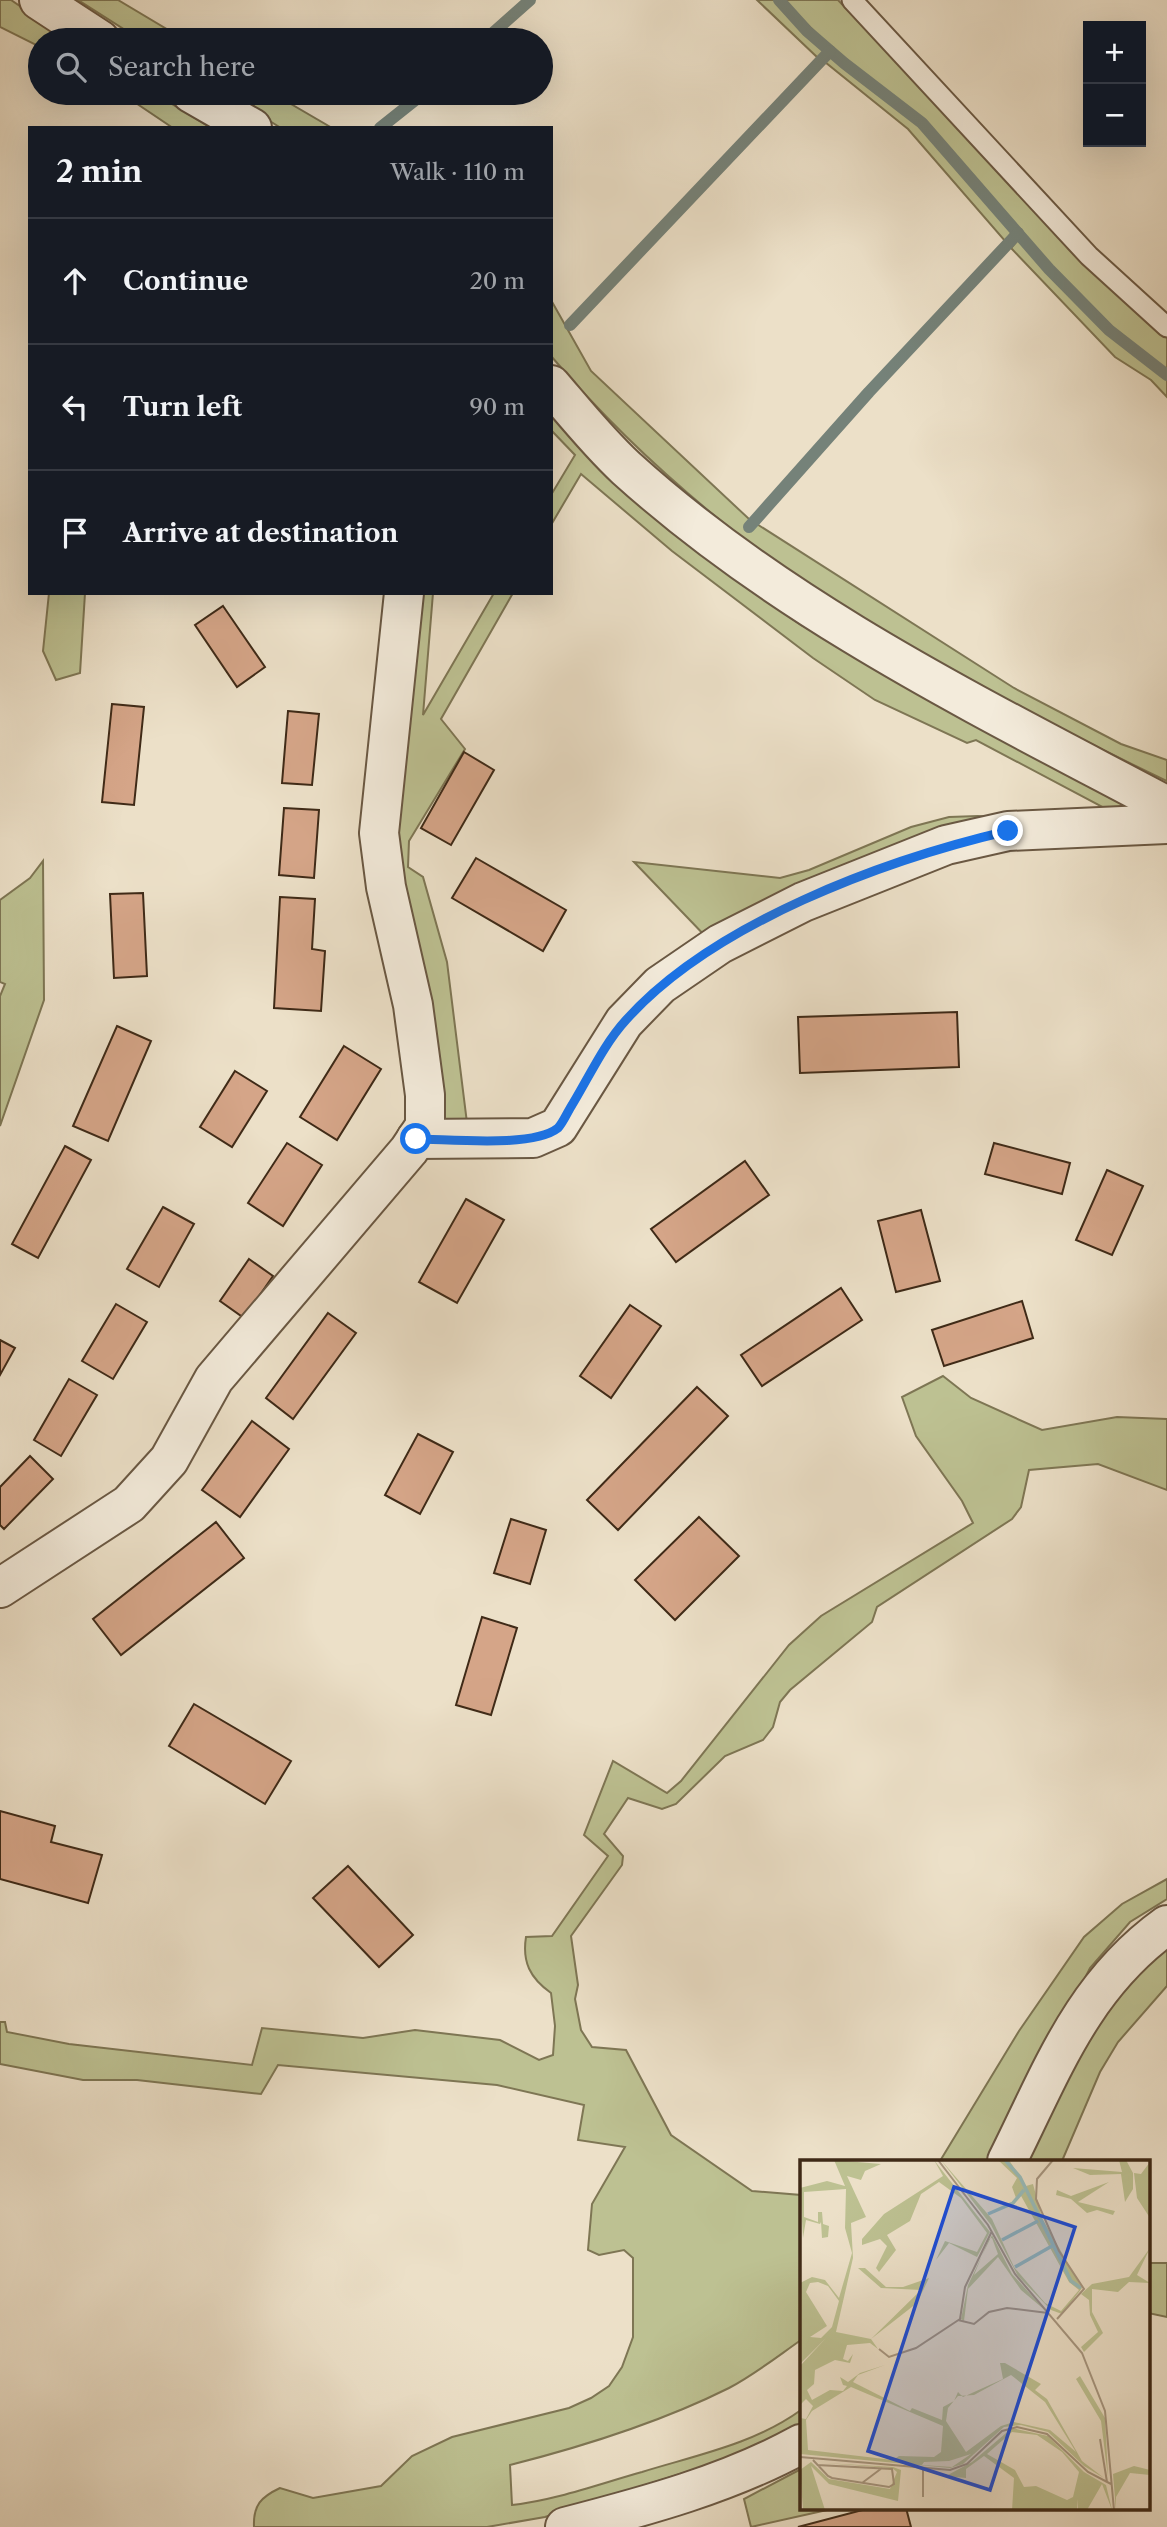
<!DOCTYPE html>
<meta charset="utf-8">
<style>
:root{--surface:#171b24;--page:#20242c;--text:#f1f3f6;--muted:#9ea1a6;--line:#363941}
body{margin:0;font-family:"Libre Caslon Text",serif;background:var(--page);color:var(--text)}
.controls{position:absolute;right:21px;top:21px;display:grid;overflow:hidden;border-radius:0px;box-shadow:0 7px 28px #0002}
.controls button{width:63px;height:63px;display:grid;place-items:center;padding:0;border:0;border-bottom:2px solid var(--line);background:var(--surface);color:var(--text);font:35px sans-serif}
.stop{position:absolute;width:21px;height:21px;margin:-16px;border:5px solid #1a73e8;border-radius:50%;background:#fff}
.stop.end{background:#1a73e8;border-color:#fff;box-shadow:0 2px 7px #0008}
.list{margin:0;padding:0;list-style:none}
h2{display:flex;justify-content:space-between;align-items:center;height:91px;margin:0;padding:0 28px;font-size:30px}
h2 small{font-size:23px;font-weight:400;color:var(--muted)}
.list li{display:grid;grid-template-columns:46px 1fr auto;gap:21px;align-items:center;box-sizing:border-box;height:126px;padding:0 28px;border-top:2px solid var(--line)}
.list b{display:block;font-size:26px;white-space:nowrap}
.list em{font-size:23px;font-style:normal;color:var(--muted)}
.icon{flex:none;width:38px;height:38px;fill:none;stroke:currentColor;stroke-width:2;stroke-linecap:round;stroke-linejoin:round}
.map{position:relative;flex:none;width:1167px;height:2527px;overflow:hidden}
.search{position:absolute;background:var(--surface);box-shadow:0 7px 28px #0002;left:28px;top:28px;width:525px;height:77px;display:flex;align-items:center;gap:18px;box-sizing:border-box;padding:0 24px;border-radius:38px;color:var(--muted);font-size:26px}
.panel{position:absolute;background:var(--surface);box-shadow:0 7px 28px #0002;left:28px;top:126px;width:525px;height:469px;border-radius:0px}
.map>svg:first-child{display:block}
.green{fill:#bdc192;stroke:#7e7654;stroke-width:2}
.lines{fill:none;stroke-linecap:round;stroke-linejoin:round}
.stream{stroke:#758279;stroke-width:12}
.building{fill:#d5a588;stroke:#3f2a17;stroke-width:2}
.service-casing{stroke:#6a5843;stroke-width:23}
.minor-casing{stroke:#6a5843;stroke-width:42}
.service{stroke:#f3ebdb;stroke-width:19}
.minor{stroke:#f3ebdb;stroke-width:38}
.route{stroke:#1a73e8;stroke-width:9}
.inset-river{fill:none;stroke:#99bcba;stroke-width:3.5}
.inset-road{fill:none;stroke:#a79781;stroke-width:2}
.view{fill:#1d4ed8;fill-opacity:0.15;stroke:#1d4ed8;stroke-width:3.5}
.inset-edge{fill:none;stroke:#3f2a17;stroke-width:3.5}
</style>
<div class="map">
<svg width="1167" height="2527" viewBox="0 0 1167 2527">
<rect width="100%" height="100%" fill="#ece0c8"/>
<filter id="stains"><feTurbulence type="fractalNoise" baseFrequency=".00286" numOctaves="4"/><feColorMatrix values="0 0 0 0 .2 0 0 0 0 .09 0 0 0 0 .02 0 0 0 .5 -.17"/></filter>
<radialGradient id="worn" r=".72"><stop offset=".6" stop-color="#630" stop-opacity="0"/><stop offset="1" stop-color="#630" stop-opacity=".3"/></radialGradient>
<g class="green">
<polygon points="0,0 11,0 69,40 40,40 40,47 0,27"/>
<polygon points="78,0 118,0 185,40 141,40"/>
<polygon points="757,0 774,0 825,50 818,58"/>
<polygon points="783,0 838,0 1128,304 1167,338 1167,371 1112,327 1052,267 925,121 832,49"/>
<polygon points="830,55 920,125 1012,232 1005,241 908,129 825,62"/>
<polygon points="121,93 154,93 211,128 173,128"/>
<polygon points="225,93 272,93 332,128 281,128"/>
<polygon points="1018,240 1107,332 1167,378 1167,397 1151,380 1115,357 1011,248"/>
<path d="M551 300 591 371 749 519 1014 688 1121 744 1167 760V781C1074 737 984 689 895 637 866 620 835 605 808 586 714 521 625 443 551 356Z"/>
<polygon points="551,408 745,586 801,625 1153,817 1125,819 976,740 967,743 875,700 813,658 672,551 581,474 551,525 551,495 575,455 551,430"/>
<polygon points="49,593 85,593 80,673 56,680 43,651"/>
<polygon points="418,593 433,593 423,715 494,593 513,593 441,719 465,749 409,841 408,867 423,877 447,962 468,1131 445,1130 398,872 397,811"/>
<polygon points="978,816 1014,818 710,941 634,862 780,878 809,870 911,827 949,817"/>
<polygon points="43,861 44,1000 0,1126 0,996 5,984 0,982 0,900 30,878"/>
<path d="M943 1376 971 1398 1042 1430 1117 1417 1167 1419V1490L1098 1464 1029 1470 1021 1507 1012 1519 877 1607 872 1622 790 1690 780 1702 773 1727 763 1740 725 1756 676 1804 662 1809 628 1798 604 1834 623 1856 622 1865 571 1936 578 1985 575 1999 581 2030 592 2047 626 2050 671 2135 752 2191 801 2195V2340C778 2356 754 2375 729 2388 659 2423 585 2446 510 2465L512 2505C556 2500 599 2484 642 2472 697 2455 754 2444 801 2410V2426L762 2448 545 2517 487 2527H254C253 2505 261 2497 280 2488L313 2498 381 2486 412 2456 452 2437 569 2408 591 2398 609 2386 622 2367 633 2337V2258L624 2250 599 2255 588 2250 592 2204 625 2147 578 2140 584 2105 497 2085 278 2065 261 2094 137 2080H83L0 2064V2022H5L7 2032 69 2044 252 2065 262 2028 363 2038 415 2030 500 2040 539 2060 553 2055 555 2026 551 1993C530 1978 522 1962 526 1937L552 1936 608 1856 584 1835 613 1761 667 1793 681 1781 789 1645 821 1616 973 1523 962 1501 916 1436 902 1397Z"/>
<polygon points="1167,1879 1167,1899 1130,1922 1090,1968 992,2161 940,2161 1019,2031 1084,1937 1122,1904"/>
<polygon points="1167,1938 1167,1986 1118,2042 1100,2072 1062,2161 1023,2161 1095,2015"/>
<polygon points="1148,2263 1167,2263 1167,2317 1148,2313"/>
<polygon points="801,2469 801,2508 836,2508 751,2527 744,2499"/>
</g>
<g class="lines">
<g class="stream">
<polyline points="779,0 807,31 844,63 922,123 1049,269 1109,330 1167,375"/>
<polyline points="485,40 530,0"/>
<polyline points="380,128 424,93"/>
<polyline points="570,325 830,51"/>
<polyline points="749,527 869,392 1018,233"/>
</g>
</g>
<g class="building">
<polygon points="223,606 265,667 237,687 195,625"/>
<polygon points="112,704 144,707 134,805 102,802"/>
<polygon points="288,711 319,714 312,785 282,783"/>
<polygon points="464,752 494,770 451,845 421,828"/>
<polygon points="284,808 319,810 314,878 279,875"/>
<polygon points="476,858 566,910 543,951 452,898"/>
<polygon points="143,893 147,976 114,978 110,894"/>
<polygon points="280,897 315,899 312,949 325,951 321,1011 274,1008"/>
<polygon points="957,1012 959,1067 800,1073 798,1017"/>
<polygon points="117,1026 151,1041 108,1141 73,1126"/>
<polygon points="344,1046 381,1069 337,1140 300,1117"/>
<polygon points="235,1071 267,1091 232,1147 200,1127"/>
<polygon points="287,1143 322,1165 283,1226 248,1203"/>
<polygon points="994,1143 1070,1163 1062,1194 985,1174"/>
<polygon points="65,1146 91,1160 38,1258 12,1244"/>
<polygon points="745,1161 769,1195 676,1262 651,1229"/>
<polygon points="1107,1170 1143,1186 1112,1255 1076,1240"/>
<polygon points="466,1199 504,1220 457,1303 419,1282"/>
<polygon points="163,1207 194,1224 159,1287 127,1269"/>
<polygon points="921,1210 940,1281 896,1292 878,1221"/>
<polygon points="249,1259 273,1276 244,1318 220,1301"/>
<polygon points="841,1288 862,1320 762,1386 741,1355"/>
<polygon points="1022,1301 1033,1338 944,1366 932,1330"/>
<polygon points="116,1304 147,1322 113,1379 82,1361"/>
<polygon points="630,1305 661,1326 611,1398 580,1376"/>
<polygon points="328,1313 356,1333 293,1419 266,1398"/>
<polygon points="0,1340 15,1348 0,1375"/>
<polygon points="69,1379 97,1395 61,1456 34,1440"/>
<polygon points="697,1387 728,1416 618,1530 587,1500"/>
<polygon points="252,1421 289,1449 240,1517 202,1490"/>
<polygon points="418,1434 453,1452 420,1514 385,1495"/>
<polygon points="30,1456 53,1479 4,1529 0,1525 0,1487"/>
<polygon points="699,1517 739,1556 675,1620 635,1580"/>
<polygon points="511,1519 546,1530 530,1584 494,1573"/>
<polygon points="216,1522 244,1558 121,1655 93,1619"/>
<polygon points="482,1617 517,1628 491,1715 456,1705"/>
<polygon points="194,1704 291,1761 265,1804 169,1746"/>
<polygon points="0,1811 55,1826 51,1842 102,1855 88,1903 0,1879"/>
<polygon points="348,1866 413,1935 379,1967 313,1898"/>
<polygon points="870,2508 906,2508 911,2527 798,2527"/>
</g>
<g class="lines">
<g class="service-casing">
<polyline id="service" points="852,0 1089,256 1167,327"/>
</g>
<g class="minor-casing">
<g id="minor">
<polyline points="39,0 100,40"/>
<polyline points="191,93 252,128"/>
<path d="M551 385C575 413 599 443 626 468 785 612 979 706 1167 806"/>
<polyline points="416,1139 533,1138 558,1127 624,1022 660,985 720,944 803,902 946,845 1008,831 1167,824"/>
<polyline points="0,1588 129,1504 169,1460 214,1379 409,1150 425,1126 425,1095 413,1005 386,887 379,833 404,593"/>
<path d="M1007 2161C1052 2071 1082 1986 1167 1925"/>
<path d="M565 2527C646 2506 728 2484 801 2444"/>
</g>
</g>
<use href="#service" class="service"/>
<use href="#minor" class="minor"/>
</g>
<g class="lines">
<path class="route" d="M416 1139C449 1139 533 1148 558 1128 563 1123 568 1111 572 1105 589 1077 604 1044 626 1020 713 923 884 860 1008 831"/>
</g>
<g transform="translate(800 2160)">
<rect width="350" height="350" fill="#ece0c8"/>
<path d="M34 0 81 4 65 11 61 20 47 16 66 57 51 63 53 98 36 172 71 179 121 130 81 128 58 108H65L86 127H103L129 118 117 143 71 179 78 189 70 183 47 185 43 199 48 201 53 194 50 203 35 200 15 210 14 224 7 230 12 240 30 230 43 231 47 226 43 225 40 217 48 222 60 213 85 205 58 215 53 222 110 251 112 248 142 260 143 247 154 241 158 232 163 237 203 219 200 203H205L241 224 235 230 247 239 282 301 304 318 284 306 248 272 221 265 204 267 163 304 150 308 0 294V258L6 259 13 246 6 239 0 245V206L26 178 0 204V123L12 117 25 120 39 138 52 93 45 68 46 29 4 32V57L18 62V52H22L23 64 29 66 28 77 22 78 21 62 20 64 6 60 3 78 0 28 27 21 45 26ZM18 122 28 126 39 141 32 167 21 178 10 177 27 166 6 132 10 123ZM211 215 245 242 276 292 250 270 214 262 201 266 166 292 146 261 148 248 158 236 174 235ZM51 227 143 266 141 292 134 297 99 296 93 300 8 290 6 260 12 251ZM171 294 152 307 122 305 124 302 149 301ZM134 0 190 72 177 97 149 83 136 100 145 81 177 92 187 73 161 38 139 22 121 34 110 61 87 75 96 90 79 112 76 108 87 86 80 79 62 85V79L84 54 143 16ZM141 0 192 59 214 107 245 143 261 151 279 130 269 122 220 34 225 29 216 38 212 27 217 18 198 0H209L226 26 233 24 242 58 282 128 262 154 251 150 218 116 191 65ZM319 0H326L333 13V29L325 42 321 14 290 15 273 8 322 12ZM350 2V58L337 38 334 13 341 14ZM309 22 278 42 315 51 313 55 297 50 287 53 271 39 256 35 257 30 271 36ZM192 75 212 114 246 151 221 130 198 97 168 129 164 161 161 159 168 125ZM192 78 198 94 174 115 189 79ZM350 88 337 115 350 123 329 122 318 132 292 129V152L303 173 284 192 281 187 298 172 290 155 289 140 281 134 292 124 329 117ZM280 216 305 258 308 317 301 261 276 219ZM212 268 248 276 284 312 306 325 312 350 302 324 287 350H278L277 339V350H212L214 318 184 296 166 309V318L146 316 172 302ZM212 272 237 275 262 292 279 312 273 337 267 340 236 326 224 327 215 310 187 294ZM11 302 29 319 90 329 97 312 92 308 24 303 93 307 101 310 98 341 29 324 11 306 25 350H3L0 310ZM334 306 350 310V315L330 313 316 337V350L313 314Z" fill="#bdc192" fill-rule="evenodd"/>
<path class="inset-river" d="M205 0 220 17 271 121 281 128M188 54 213 43 224 30M202 80 238 61M215 107 252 86"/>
<path class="inset-road" d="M138 0 188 65 215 114 282 193 305 251 314 350M253 0 237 19 236 39 259 91 284 129 257 159M158 160 174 164 189 152 207 148 248 153M79 189 89 197 116 188 160 159 165 127 192 71M300 279 307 322M0 297 150 310 167 304 202 271 217 267 247 274 288 312 311 324M13 300 28 316 32 318 89 327 94 324 92 309 17 305M62 323 82 308M123 337V310"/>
<path class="view" d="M154 27 275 67 190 330 68 291Z"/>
<rect width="350" height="350" class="inset-edge"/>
</g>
<rect width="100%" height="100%" filter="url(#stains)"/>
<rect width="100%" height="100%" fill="url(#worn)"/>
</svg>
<div class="controls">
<button>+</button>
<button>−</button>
</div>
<div class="stop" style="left:416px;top:1139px"></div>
<div class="stop end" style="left:1008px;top:831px"></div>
<div class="search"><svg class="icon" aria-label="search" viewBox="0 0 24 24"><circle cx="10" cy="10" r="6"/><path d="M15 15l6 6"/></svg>Search here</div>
<section class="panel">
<h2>2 min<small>Walk · 110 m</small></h2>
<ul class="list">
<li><svg class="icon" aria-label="ahead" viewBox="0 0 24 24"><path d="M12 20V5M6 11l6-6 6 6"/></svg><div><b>Continue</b></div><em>20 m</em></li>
<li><svg class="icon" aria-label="left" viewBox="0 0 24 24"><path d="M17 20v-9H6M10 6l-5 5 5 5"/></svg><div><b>Turn left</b></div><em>90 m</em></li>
<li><svg class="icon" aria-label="arrive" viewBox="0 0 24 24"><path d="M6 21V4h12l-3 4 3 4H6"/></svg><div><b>Arrive at destination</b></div></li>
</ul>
</section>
</div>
